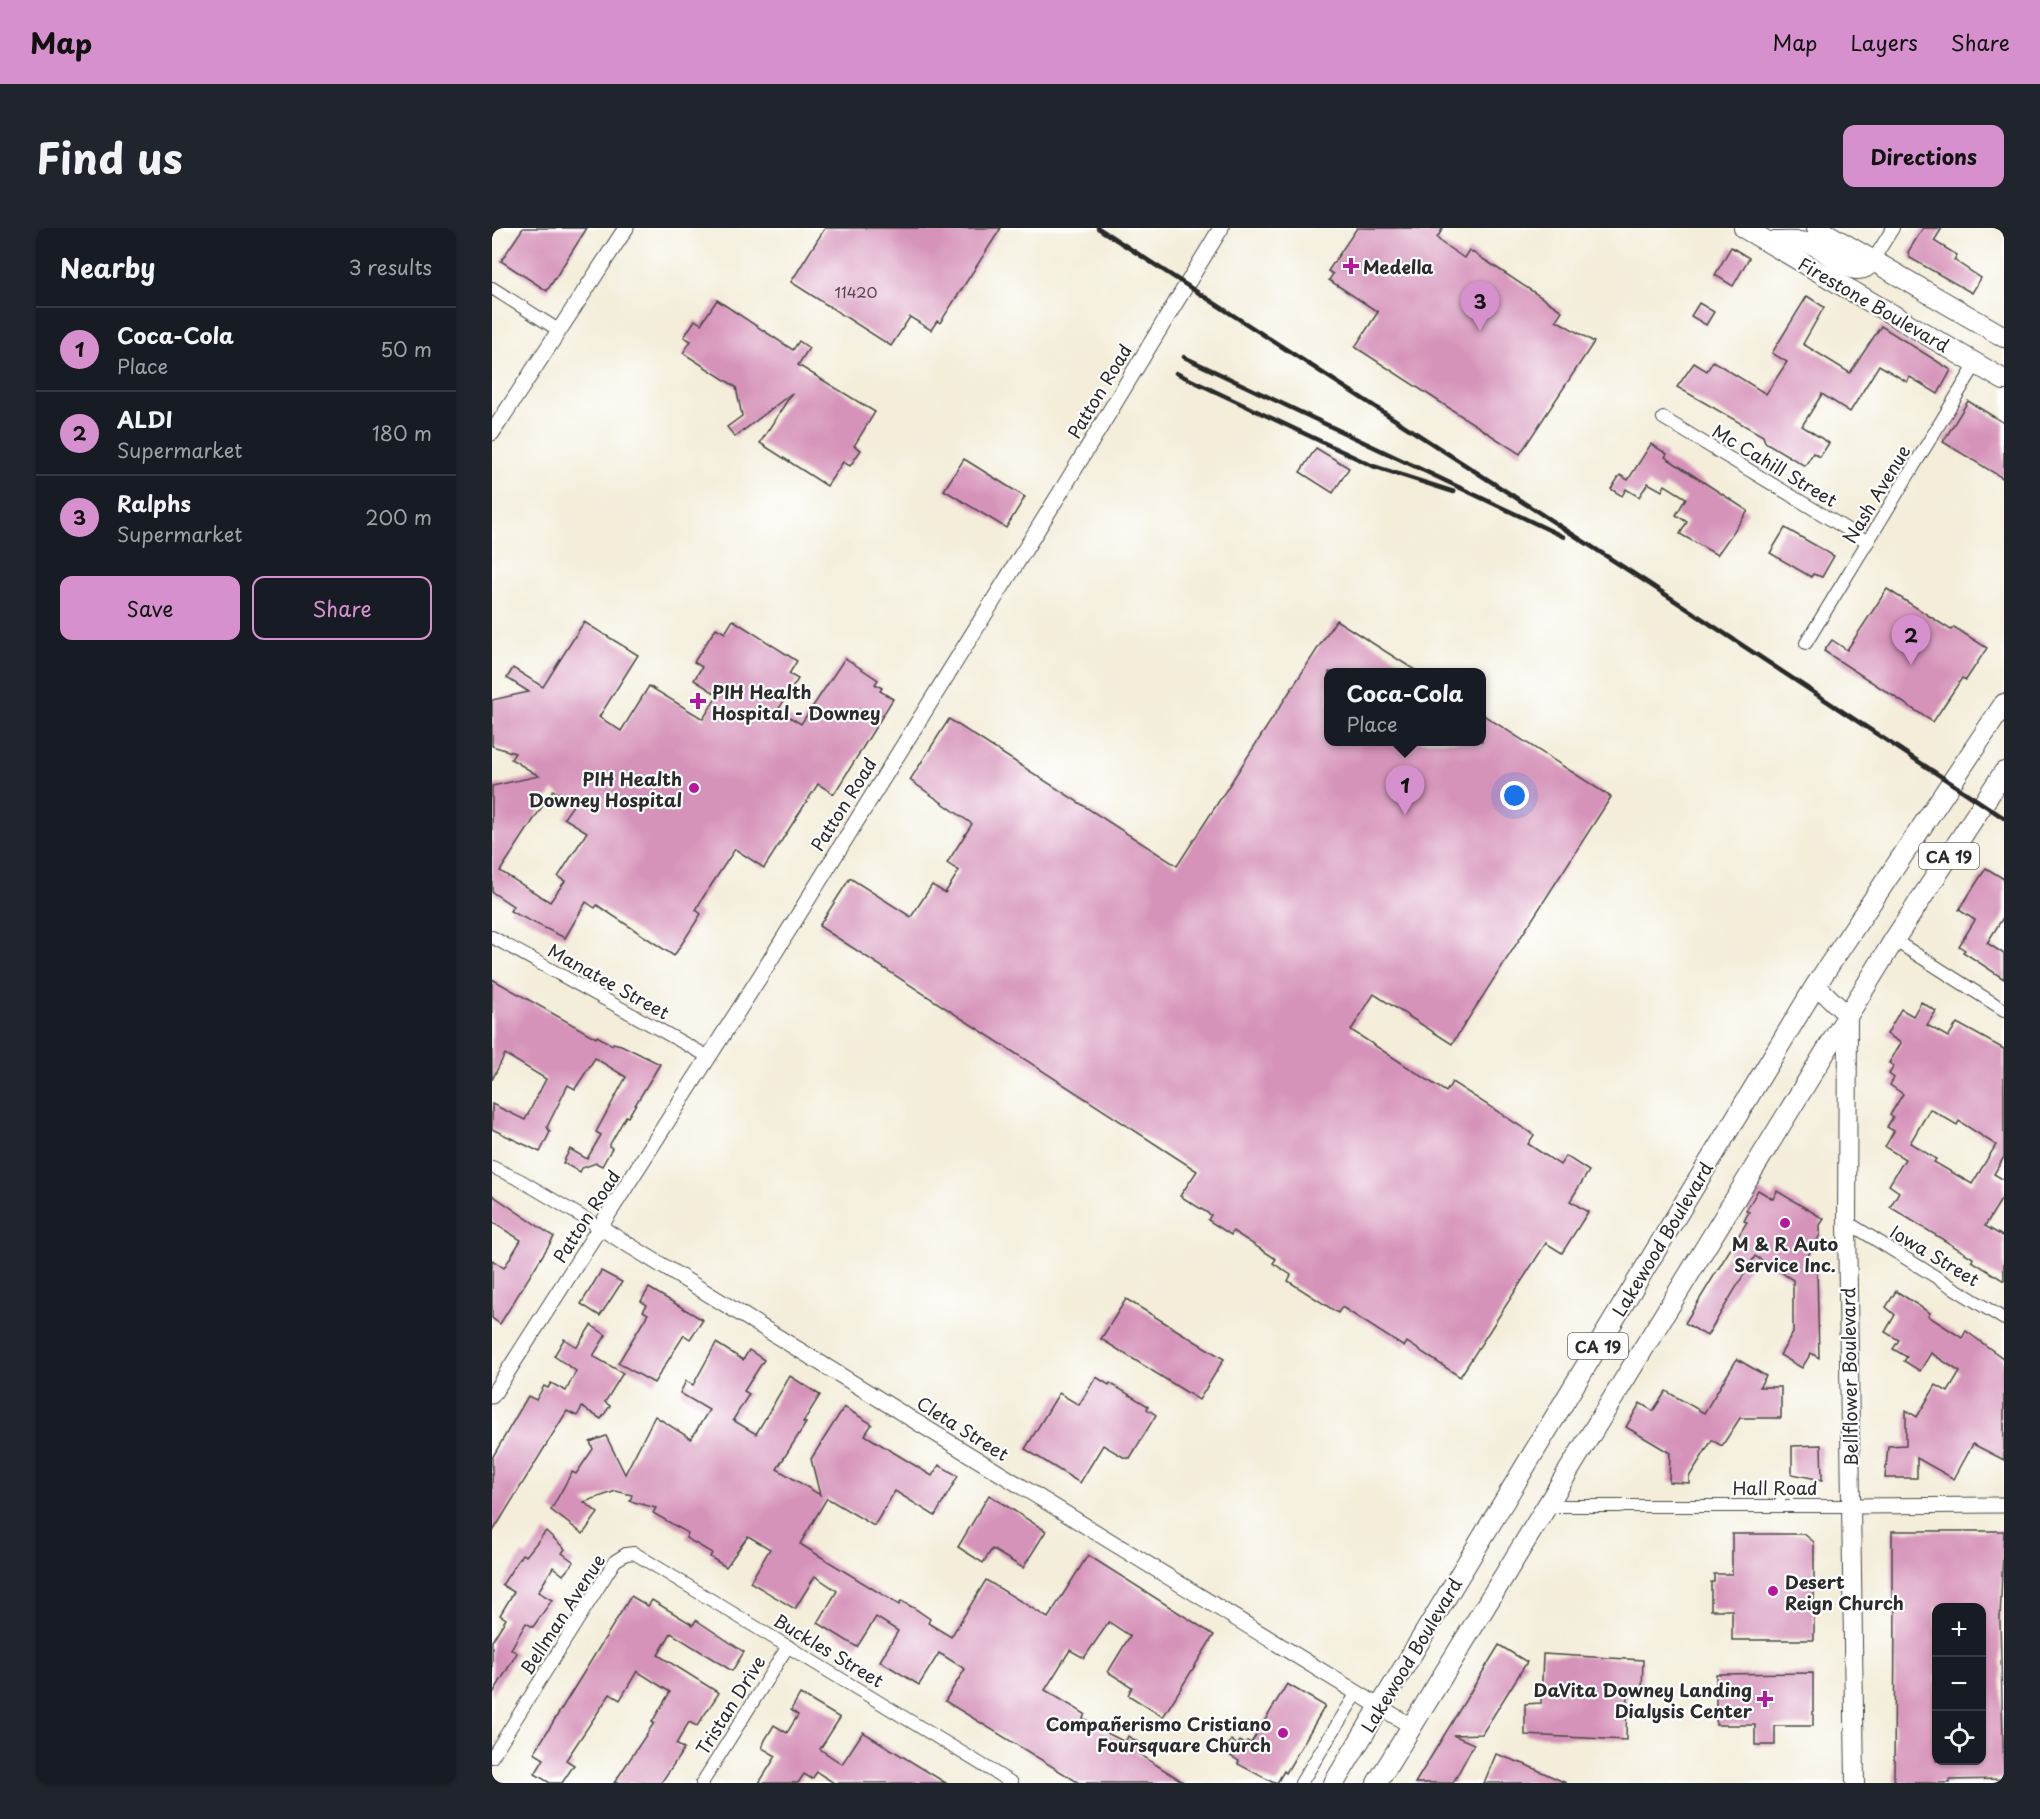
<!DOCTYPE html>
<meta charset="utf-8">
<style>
:root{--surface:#171b24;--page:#20242c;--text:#f1f3f6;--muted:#9ea1a6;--line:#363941;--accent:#d690ce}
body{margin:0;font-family:"Playpen Sans",sans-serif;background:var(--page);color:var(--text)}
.controls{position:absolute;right:18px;bottom:18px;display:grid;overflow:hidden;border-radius:12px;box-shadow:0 2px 4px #0004}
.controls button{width:54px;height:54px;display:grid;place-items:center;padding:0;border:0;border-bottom:2px solid var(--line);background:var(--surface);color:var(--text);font:30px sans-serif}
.you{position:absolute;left:1023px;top:568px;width:21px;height:21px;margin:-15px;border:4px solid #fff;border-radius:50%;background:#1a73e8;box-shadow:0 0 0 9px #1a73e833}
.badge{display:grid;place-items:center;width:39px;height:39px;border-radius:50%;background:var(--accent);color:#111;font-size:20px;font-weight:700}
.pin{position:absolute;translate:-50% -50px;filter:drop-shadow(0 2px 3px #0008)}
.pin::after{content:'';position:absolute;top:32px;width:21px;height:18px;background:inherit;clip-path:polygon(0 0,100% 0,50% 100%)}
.popup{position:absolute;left:832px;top:440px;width:162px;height:78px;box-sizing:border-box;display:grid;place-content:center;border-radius:12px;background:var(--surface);filter:drop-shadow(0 2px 4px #0005);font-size:20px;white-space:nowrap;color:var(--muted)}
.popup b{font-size:22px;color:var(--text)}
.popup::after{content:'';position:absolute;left:50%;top:100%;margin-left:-12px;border:12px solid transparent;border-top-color:var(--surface)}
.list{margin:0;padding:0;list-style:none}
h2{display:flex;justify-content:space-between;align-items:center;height:78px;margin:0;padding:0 24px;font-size:26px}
h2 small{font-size:20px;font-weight:400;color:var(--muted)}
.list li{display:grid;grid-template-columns:39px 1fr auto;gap:18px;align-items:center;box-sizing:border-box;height:84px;padding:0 24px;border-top:2px solid var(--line)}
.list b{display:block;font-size:22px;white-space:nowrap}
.list p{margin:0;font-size:20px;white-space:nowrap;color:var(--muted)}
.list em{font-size:20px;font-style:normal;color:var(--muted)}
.actions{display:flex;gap:12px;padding:18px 24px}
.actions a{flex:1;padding:14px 0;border:2px solid var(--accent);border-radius:12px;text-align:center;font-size:21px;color:var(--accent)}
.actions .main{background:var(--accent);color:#111}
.icon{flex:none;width:33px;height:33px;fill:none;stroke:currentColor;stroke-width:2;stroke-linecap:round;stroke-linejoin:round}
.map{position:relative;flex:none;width:1512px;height:1555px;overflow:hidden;border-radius:12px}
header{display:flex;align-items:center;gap:36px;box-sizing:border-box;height:84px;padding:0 30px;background:var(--accent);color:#111}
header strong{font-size:28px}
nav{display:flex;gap:33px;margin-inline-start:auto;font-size:21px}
.intro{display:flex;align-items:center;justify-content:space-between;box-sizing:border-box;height:144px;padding:0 36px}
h1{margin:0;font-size:42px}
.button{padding:15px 27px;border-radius:12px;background:var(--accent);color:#111;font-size:21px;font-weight:700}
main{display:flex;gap:36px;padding:0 36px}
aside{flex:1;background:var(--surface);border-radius:12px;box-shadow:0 2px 4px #0004}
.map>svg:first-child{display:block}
.building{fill:#d693b9;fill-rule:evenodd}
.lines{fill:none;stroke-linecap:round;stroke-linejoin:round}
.minor-casing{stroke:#494845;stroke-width:14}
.tertiary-casing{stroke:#494845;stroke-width:17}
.secondary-casing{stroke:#494845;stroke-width:20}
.primary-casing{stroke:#494845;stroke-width:22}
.minor{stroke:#fff;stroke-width:12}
.tertiary{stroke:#fff;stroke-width:15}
.secondary{stroke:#fff;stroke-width:18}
.primary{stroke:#fff;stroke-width:20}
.rail{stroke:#2b2b2b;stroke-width:4.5}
.poi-dot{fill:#b5179e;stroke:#fff;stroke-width:2}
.labels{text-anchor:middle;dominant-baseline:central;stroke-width:4.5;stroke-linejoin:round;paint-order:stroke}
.number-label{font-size:15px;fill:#56454e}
.shield{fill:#fff;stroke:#6b6b6b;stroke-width:1.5}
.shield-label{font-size:16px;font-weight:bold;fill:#2b2b2b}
.poi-label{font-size:18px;font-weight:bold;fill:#2b2b2b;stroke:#fff;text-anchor:start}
.street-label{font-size:18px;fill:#2b2b2b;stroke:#fff}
</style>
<header>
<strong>Map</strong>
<nav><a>Map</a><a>Layers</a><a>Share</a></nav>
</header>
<div class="intro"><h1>Find us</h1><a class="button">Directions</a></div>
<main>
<aside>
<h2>Nearby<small>3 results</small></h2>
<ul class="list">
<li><span class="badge">1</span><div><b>Coca-Cola</b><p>Place</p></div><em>50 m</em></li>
<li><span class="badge">2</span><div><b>ALDI</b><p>Supermarket</p></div><em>180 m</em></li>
<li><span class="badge">3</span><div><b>Ralphs</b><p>Supermarket</p></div><em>200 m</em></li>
</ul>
<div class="actions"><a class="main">Save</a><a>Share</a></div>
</aside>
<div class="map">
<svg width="1512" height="1555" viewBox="0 0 1512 1555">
<rect width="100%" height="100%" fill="#fff"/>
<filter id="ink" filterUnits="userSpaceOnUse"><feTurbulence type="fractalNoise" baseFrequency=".0167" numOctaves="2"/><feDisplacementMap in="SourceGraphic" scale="12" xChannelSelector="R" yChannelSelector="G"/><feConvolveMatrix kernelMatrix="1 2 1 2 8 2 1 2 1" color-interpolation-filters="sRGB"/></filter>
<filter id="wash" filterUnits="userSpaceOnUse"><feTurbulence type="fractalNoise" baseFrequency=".008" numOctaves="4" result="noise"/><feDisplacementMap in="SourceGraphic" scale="24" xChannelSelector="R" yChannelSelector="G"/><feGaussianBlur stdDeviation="1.35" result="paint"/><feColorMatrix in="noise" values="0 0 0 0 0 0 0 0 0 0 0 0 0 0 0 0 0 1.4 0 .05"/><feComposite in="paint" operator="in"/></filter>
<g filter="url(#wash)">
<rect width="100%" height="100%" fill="#f3edd9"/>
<g id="blocks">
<g class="building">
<polygon points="31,0 95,0 55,63 9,33"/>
<polygon points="333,0 509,0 448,95 445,93 439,102 418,89 399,118 299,54"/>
<polygon points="865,0 951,0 945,10 950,15 972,30 977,22 999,36 1070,83 1064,92 1102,114 1028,226 863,119 886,84 837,52 841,46 836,43"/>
<polygon points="1431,0 1450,0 1442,13 1465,27 1462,32 1489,50 1480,65 1418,30 1416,24"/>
<polygon points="1239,19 1257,30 1241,58 1223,47"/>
<polygon points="1315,68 1332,79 1311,116 1358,145 1389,98 1459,142 1446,166 1418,149 1415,154 1387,137 1358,184 1330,166 1310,198 1337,215 1328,229 1321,225 1313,238 1273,214 1271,208 1185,159 1202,135 1215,143 1221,133 1274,166 1295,134 1280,125"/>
<polygon points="225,72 301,122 307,113 317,120 306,137 383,184 362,218 369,222 358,238 351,234 335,258 268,215 300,165 243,209 235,199 250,188 244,159 191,125 199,113 192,109 203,92 209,96"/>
<polygon points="1207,75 1222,84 1214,97 1199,88"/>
<polygon points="1476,173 1512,195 1512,251 1451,214"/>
<polygon points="1159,216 1175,226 1173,229 1256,283 1225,327 1188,306 1195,294 1184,287 1194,270 1173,257 1170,263 1156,255 1147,269 1134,261 1130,268 1119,261 1128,247 1136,252"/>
<polygon points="824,220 857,240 841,265 808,244"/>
<polygon points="472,231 533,269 514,300 452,262"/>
<polygon points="1293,300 1342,328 1330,349 1321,346 1319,349 1278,325"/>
<polygon points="1395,361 1459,402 1462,399 1495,420 1474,452 1470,450 1441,494 1332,423 1340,412 1355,422"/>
<path d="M241 392 305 433 297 446 306 451 286 482 309 496 353 430 386 452 383 456 390 460 388 463 401 471 342 566 326 556 272 640 243 621 210 671 204 682 209 686 182 728 105 677 103 680 94 674 73 710 18 683 21 678 0 664V558L47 548 19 531 23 525 0 518V472L37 464 15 450 21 440 51 459 92 394 146 427 107 489 129 503 157 458 211 491 226 467 202 452 210 439 202 434 224 400 233 405ZM61 562 82 576 72 590 95 604 66 649 73 653 58 674 8 643Z"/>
<polygon points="844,392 926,444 837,444 837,513 990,513 990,486 1119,569 960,816 882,766 859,802 954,864 960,854 1042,907 1036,916 1068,937 1074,928 1097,943 1078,973 1096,984 1070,1025 1054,1015 968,1149 915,1114 912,1119 850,1079 846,1085 796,1053 799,1047 781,1035 784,1031 741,1003 739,1007 716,992 719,987 688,968 705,943 327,698 358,650 419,689 440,657 453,665 467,643 455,635 480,596 418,552 457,491 685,638"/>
<polygon points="1494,640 1512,651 1512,688 1495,715 1512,726 1512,751 1471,724 1473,722 1467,718 1483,692 1467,682"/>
<polygon points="0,751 104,810 105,808 120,817 121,815 129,817 168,836 136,889 134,888 117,918 120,920 110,938 104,935 90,940 88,944 71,935 78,921 95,931 109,907 104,904 134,849 103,830 83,861 76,857 55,899 58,904 48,924 0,901 0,876 33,892 54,851 13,826 0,852"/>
<path d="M1429 774 1444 783 1435 797 1456 809 1465 795 1512 821V929L1502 946 1512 952V967L1493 998 1512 1009V1053L1480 1033 1481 1030 1398 979 1407 964 1397 957 1413 931 1393 919 1402 903 1395 899 1401 889 1398 887 1411 866 1398 857 1402 850 1397 846 1402 838 1397 835 1409 815 1395 806 1409 781 1421 788ZM1438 881 1465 897 1467 893 1504 917 1480 956 1442 934 1444 931 1418 915Z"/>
<polygon points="1266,962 1281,971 1285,963 1332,991 1328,997 1328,1007 1313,1033 1325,1040 1327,1130 1319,1125 1310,1140 1288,1127 1301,1105 1301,1052 1263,1028 1215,1108 1193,1095 1255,994 1252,993 1257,984 1254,983"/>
<polygon points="0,967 62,1009 8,1096 0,1090 0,1032 12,1040 29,1012 0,994"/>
<polygon points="109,1043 130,1054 108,1088 89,1076"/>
<polygon points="157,1060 211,1092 198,1111 192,1107 162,1155 126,1135 156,1086 151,1083 155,1077 149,1073"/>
<polygon points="1404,1063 1438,1085 1436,1088 1470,1110 1474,1103 1512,1131 1512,1232 1481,1216 1462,1251 1425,1230 1425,1250 1393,1250 1396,1218 1414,1217 1414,1182 1425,1189 1444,1157 1456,1164 1468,1144 1439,1125 1428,1143 1412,1133 1415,1129 1401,1121 1407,1112 1393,1104 1403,1087 1394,1079"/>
<polygon points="634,1071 732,1131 707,1172 609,1111"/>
<polygon points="99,1097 114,1107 101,1128 131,1145 113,1174 118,1178 109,1191 90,1179 85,1188 75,1183 0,1305 0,1230 36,1168 44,1172 52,1158 56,1160 59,1155 74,1163 84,1143 62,1128 72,1111 85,1119"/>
<polygon points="224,1115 251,1132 257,1122 272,1132 252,1163 257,1166 241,1192 264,1206 298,1148 328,1167 311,1194 314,1195 285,1241 328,1267 319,1231 352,1179 380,1196 373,1207 440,1248 447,1237 466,1248 443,1288 403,1263 382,1298 335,1270 308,1316 407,1377 409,1373 422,1380 438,1391 436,1395 459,1409 494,1352 556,1390 596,1327 722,1407 671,1489 636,1467 640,1459 616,1444 638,1408 617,1394 592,1430 578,1422 553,1462 593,1486 591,1490 615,1505 633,1514 636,1508 649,1516 644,1524 693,1555 587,1555 453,1473 473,1441 452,1428 447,1425 427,1457 388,1433 406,1403 384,1389 365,1419 326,1395 345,1363 323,1348 303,1381 258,1354 278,1321 256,1308 234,1339 218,1329 220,1325 194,1310 196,1305 161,1285 164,1280 138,1273 140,1267 124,1263 92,1274 106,1285 91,1306 59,1282 80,1244 84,1246 101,1221 98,1214 114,1208 133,1246 163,1188 199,1211 217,1182 188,1165 194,1153 201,1157"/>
<polygon points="1245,1131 1274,1148 1267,1159 1289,1159 1289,1190 1248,1190 1230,1218 1220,1212 1197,1249 1197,1255 1177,1254 1178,1225 1134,1199 1148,1175 1161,1183 1174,1163 1212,1185"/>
<polygon points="604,1149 617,1157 618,1155 656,1178 655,1181 664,1187 638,1230 633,1230 611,1217 588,1255 533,1221 567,1165 587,1177"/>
<polygon points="1329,1217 1330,1252 1300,1246 1300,1218"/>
<polygon points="497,1267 554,1303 531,1340 500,1321 491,1335 466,1319"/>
<polygon points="54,1303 73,1321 70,1325 82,1334 71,1347 61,1339 46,1364 60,1372 41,1399 34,1395 19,1421 25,1425 0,1467 0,1413 14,1391 8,1387 22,1364 10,1357 30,1326 34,1328"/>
<path d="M1400 1303H1512L1508 1391 1512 1551 1458 1552V1555H1402L1403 1370H1400ZM1444 1380H1490V1533H1444Z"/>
<polygon points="1240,1306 1312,1306 1322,1314 1322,1412 1240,1412 1240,1382 1219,1382 1219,1354 1222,1354 1222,1346 1240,1346"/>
<polygon points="139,1368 156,1378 160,1372 201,1397 204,1392 252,1424 240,1443 179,1405 166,1427 227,1465 205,1498 197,1494 184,1516 192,1521 169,1555 122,1555 162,1495 160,1494 178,1464 145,1443 128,1472 118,1466 74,1532 82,1537 70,1555 58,1555 43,1546 52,1531 42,1525"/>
<polygon points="1007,1417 1035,1434 990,1506 961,1507 982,1516 961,1555 923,1555"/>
<polygon points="1051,1426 1151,1432 1150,1463 1135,1462 1134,1512 1033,1507 1033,1476 1049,1475"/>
<polygon points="1321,1445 1321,1498 1283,1498 1283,1517 1263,1517 1263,1497 1224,1497 1224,1446"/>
<polygon points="795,1456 833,1478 794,1545 792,1543 785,1555 782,1555 746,1536 747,1533 732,1524 739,1512 746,1517 748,1513 753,1516 755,1513 759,1515"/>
<polygon points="308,1466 348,1490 328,1521 350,1536 371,1504 454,1555 342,1555 325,1544 320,1551 312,1546 306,1555 267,1555 284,1528 270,1520 273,1512 282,1497 295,1505 306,1487 299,1482"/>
<polygon points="1004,1526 1032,1536 1074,1555 992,1555"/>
</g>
</g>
</g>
<g filter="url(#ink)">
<use href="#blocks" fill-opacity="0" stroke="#494845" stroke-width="1.5"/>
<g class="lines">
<g class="minor-casing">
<g id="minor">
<polyline points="1381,32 1401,0"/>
<polyline points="0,60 68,103"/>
<polyline points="1171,190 1376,314"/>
<polyline points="1314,415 1484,136"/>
<polyline points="0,709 217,829"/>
<polyline points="1402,712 1512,782"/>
<polyline points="0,939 28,952 109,1000"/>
<polyline points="1355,994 1512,1091"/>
<polyline points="1054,1278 1359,1278"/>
<polyline points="0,1529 123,1333 134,1326 142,1325 520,1555"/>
<polyline points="210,1555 296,1418"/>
<polyline points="809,1555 865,1465"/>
</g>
</g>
<g class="tertiary-casing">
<g id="tertiary">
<polyline points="0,205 134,0"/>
<polyline points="109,1000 919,1498"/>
<polyline points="0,1168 269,747 573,257 729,0"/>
<polyline points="1359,1278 1512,1277"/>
</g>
</g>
<g class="secondary-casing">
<polyline id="secondary" points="1324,757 1356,788 1355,994 1363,1555"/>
</g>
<g class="primary-casing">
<g id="primary">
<polyline points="1252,0 1512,152"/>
<polyline points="1325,0 1512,109"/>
<path d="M1278 14C1291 14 1304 13 1316 15 1336 19 1362 58 1381 32"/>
<polyline points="842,1555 1324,757 1512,476"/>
<polyline points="885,1555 1402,712 1512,544"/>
</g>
</g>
<use href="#minor" class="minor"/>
<use href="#tertiary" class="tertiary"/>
<use href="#secondary" class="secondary"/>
<use href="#primary" class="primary"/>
<g class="rail">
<polyline points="606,0 1156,355 1512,590"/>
<polyline points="692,129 1072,309"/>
<polyline points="684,145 881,238 962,264"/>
</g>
</g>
</g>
<g class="poi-dot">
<path d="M856 29h6v6h6v6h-6v6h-6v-6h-6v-6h6z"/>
<path d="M203 464h6v6h6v6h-6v6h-6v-6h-6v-6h6z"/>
<circle cx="202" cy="560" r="6"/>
<circle cx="1293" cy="995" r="6"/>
<circle cx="1281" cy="1363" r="6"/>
<path d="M1270 1462h6v6h6v6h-6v6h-6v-6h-6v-6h6z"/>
<circle cx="791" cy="1505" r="6"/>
</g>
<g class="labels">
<g class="number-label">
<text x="364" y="63">11420</text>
</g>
<g class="shield">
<rect x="1427" y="615" width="60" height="26" rx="4.5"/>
<rect x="1076" y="1105" width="60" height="26" rx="4.5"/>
</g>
<g class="shield-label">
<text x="1457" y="628">CA 19</text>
<text x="1106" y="1118">CA 19</text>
</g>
<g class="poi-label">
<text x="871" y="38">Medella</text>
<text x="220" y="463">PIH Health<tspan x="220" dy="21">Hospital - Downey</tspan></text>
<text x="190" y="550" text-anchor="end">PIH Health<tspan x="190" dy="21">Downey Hospital</tspan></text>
<text x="1293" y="1015" text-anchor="middle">M &amp; R Auto<tspan x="1293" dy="21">Service Inc.</tspan></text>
<text x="1293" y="1353">Desert<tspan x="1293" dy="21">Reign Church</tspan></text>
<text x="1260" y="1461" text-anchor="end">DaVita Downey Landing<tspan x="1260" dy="21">Dialysis Center</tspan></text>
<text x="779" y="1495" text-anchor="end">Compañerismo Cristiano<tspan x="779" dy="21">Foursquare Church</tspan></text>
</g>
<g class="street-label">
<text transform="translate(1382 76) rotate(30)">Firestone Boulevard</text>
<text transform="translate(607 163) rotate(-59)">Patton Road</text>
<text transform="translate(1283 237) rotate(31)">Mc Cahill Street</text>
<text transform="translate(1384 266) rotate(-59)">Nash Avenue</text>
<text transform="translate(351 576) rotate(-58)">Patton Road</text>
<text transform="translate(117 753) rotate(29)">Manatee Street</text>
<text transform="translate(94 988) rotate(-57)">Patton Road</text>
<text transform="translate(1170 1011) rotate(-59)">Lakewood Boulevard</text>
<text transform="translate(1443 1027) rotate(31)">Iowa Street</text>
<text transform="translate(1357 1149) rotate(-91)">Bellflower Boulevard</text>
<text transform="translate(471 1200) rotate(32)">Cleta Street</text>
<text x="1283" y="1259">Hall Road</text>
<text transform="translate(70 1386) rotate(-57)">Bellman Avenue</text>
<text transform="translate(337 1422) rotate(31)">Buckles Street</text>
<text transform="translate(919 1427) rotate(-59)">Lakewood Boulevard</text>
<text transform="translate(238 1477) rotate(-58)">Tristan Drive</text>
</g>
</g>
</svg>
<div class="controls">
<button>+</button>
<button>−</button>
<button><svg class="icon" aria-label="locate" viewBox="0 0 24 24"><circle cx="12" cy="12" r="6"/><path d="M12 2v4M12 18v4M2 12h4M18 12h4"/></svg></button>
</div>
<div class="you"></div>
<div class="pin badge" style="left:913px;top:587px">1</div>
<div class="popup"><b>Coca-Cola</b>Place</div>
<div class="pin badge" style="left:1419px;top:437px">2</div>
<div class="pin badge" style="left:988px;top:103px">3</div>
</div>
</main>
